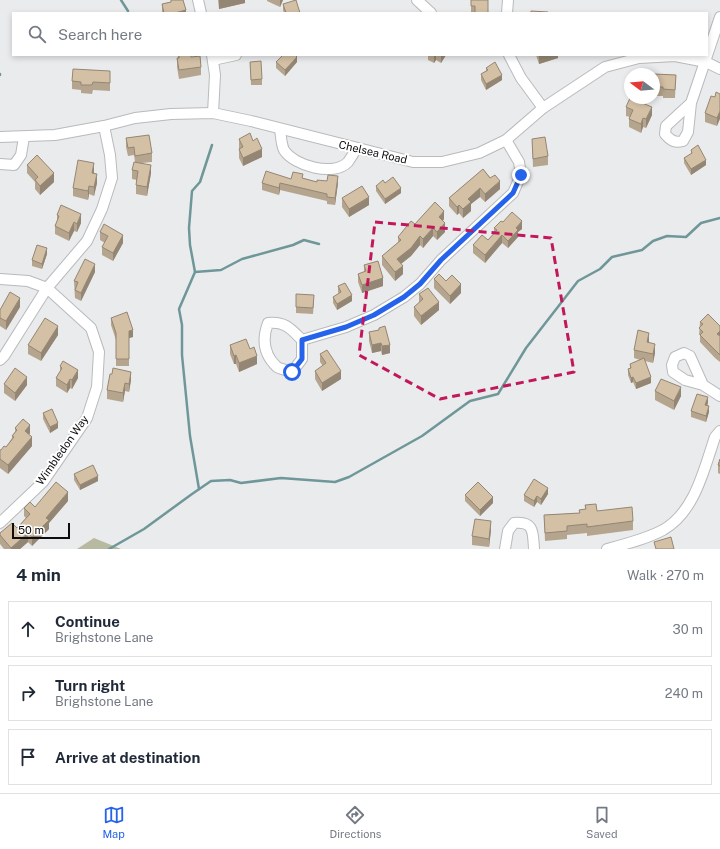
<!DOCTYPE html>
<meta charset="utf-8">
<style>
:root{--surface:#fff;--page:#f2f2f3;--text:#1f2937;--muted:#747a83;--line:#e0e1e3;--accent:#2563eb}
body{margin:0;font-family:"Public Sans",sans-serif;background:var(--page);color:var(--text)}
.compass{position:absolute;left:624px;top:68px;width:36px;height:36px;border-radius:50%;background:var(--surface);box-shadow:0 2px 6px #0003;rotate:286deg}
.scale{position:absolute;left:12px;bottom:10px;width:58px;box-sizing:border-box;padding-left:4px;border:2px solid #0d0d0e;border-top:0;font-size:11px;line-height:14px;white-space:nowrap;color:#0d0d0e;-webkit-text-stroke:3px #fff;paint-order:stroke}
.stop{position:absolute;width:12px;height:12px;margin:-9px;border:3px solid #2563eb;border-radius:50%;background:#fff}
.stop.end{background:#2563eb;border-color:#fff;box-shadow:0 1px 4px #0008}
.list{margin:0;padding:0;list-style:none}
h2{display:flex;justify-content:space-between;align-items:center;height:52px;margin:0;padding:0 16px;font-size:17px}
h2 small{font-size:13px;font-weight:400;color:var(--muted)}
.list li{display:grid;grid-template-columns:26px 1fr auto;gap:12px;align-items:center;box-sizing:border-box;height:56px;margin:0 8px 8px;padding:0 8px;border:1px solid var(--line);border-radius:0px}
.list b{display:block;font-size:15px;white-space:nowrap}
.list p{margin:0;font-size:13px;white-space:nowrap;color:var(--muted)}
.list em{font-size:13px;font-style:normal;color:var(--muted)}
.icon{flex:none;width:22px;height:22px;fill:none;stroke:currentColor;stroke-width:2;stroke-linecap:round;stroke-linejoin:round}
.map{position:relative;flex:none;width:720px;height:549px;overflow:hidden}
.search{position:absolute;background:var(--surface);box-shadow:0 2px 6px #0003;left:12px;right:12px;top:12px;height:44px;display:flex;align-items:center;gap:10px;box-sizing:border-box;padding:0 14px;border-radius:0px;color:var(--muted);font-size:15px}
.sheet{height:244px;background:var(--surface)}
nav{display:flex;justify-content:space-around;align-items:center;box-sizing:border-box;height:56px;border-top:1px solid var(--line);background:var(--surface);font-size:11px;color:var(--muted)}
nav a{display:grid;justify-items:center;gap:2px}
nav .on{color:var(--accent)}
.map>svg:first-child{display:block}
.green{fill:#b7baa0}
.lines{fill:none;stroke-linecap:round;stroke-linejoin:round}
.stream{stroke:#6f979a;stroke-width:2.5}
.minor-casing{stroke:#b8babb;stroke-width:12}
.minor{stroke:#fff;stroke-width:10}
.wall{fill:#b6a58e}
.shaded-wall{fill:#948674}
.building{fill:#d4c0a5;stroke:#948674}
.route{stroke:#2563eb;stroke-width:5}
.marked{fill:none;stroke:#c2185b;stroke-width:3;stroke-dasharray:8 5;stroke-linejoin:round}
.labels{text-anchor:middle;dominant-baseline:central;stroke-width:4;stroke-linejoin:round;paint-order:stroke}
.street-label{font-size:11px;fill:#0d0d0e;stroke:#fff}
</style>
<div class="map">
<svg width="720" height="549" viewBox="0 0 720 549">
<rect width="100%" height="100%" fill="#eaebec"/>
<polygon class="green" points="94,538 121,549 77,549"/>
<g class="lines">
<g class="stream">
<polyline points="121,0 128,11"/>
<polyline points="0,74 0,75"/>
<polyline points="195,272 221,270 242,259 293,245 304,240 319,244"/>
<polyline points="199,489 190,436 182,355 182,325 179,309 195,272 190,245 189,228 192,191 200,182 212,145"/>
<polyline points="109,549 144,529 192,494 211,481 230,480 241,483 281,478 335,482 349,477 422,436 470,401 498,394 526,348 578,281 600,269 612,257 642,250 653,241 667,236 686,237 701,223 720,218"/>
</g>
<g class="minor-casing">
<g id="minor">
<polyline points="198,0 201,13"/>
<polyline points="417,0 431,13"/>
<polyline points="507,13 508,0"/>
<polyline points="212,55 215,75 213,113"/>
<polyline points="509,55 521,78 543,108"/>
<polyline points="213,60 236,55"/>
<path d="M691 103 688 132 683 141C675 143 671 141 665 134L666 126 691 103 720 17"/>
<path d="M280 129C281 135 281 144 284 150 294 166 334 177 348 162 351 158 354 153 356 148"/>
<polyline points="0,137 55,135 104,126 135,118 171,114 213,113 251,121 413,162 442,162 479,153 506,140 543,108 605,67 639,58 675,56 706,62 720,69"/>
<polyline points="0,164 14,165 21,155 24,137"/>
<polyline points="0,279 28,281 47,288 87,241 102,209 112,178 110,155 104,126"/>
<path d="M302 340V359L292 372C287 370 280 369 277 367 263 354 262 339 268 323 285 321 291 329 302 340L346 327 374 315 404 297 420 284 441 260 513 193 521 175 519 162 506 140"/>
<polyline points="0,360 4,356 47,288 91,328 99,352 97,387 87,418 43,482 0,523"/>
<polyline points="703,385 690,356 684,353 675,357 672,365 673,372 685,380 703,385 720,396"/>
<path d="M505 549 508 531 514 523C534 521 533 532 534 549"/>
<path d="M607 549C626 544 646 539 663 530 695 512 704 469 715 437L720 431"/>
</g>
</g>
<use href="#minor" class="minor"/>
</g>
<g class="wall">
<polygon points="171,0 183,0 186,13 162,13 162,4 171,2"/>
<polygon points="218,0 245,0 245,3 219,9"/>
<polygon points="267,0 283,0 280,7 267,1"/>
<polygon points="471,0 488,13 471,13"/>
<polygon points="283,4 300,13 284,13 283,10"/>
<polygon points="178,55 191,55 191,57 201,67 201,75 179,79 177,67 177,58 178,58"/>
<polygon points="428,55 446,55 441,63 436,60 434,63 428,60"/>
<polygon points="536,55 558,55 558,58 539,64"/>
<polygon points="250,62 262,79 262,85 251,85"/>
<polygon points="276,62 297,62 285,76 276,68"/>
<polygon points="486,68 502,80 486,90 481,80 481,74 486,71"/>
<polygon points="654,74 676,75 675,98 663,98 663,96 654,96"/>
<polygon points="110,79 110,91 93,90 92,94 81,93 81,90 72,89 72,81"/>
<polygon points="720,94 717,126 705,122 705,113 715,97"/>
<polygon points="626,107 652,115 646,128 643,127 641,133 629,127 629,119 630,117 626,116"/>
<polygon points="126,138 152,153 152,162 142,163 151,173 147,196 136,194 136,185 137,180 132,179 132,170 135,162 134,155 128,156 126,147"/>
<polygon points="239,139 253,141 262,157 243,166 239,158"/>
<polygon points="532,139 548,156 548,165 533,167"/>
<polygon points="691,150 706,165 691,175 684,163 684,158 691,154"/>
<polygon points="27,165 54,182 40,195 35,189 35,182 27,173"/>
<polygon points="483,169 500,189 485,202 480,197 471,204 471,211 463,218 459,213 457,215 449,206 449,198"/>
<polygon points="94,172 94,174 97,183 94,196 89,194 88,200 73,196 73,188"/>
<polygon points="303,178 317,182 338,183 335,205 327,204 327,201 280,190 279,195 262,190 262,183"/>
<polygon points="385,183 401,193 385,204 376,191 376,186"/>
<polygon points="342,198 369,205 349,217 342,207"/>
<polygon points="57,215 81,223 77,232 74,231 69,241 55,234 55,226 57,222"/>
<polygon points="444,219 443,221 445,232 437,240 433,236 423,248 420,245 411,256 401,264 403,274 395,281 382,265 382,256 398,243 398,237 415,224"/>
<polygon points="503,222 522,229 518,232 518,237 508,248 502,243 485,263 473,253 473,245 488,240 494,233 494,228"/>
<polygon points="100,232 123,243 113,261 102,255 102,247 105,243 100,240"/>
<polygon points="47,254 42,269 32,266 32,260"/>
<polygon points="364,265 383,286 362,293 358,282 358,274 364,272"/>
<polygon points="95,272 81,301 75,298 74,281"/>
<polygon points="434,279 446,281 461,293 450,304 434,288"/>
<polygon points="338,286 352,301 337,310 333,303 333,297 339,294 338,292"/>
<polygon points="419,294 439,310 421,325 414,316 414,307 419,303"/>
<polygon points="314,301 313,314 296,313 296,307"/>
<polygon points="20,307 6,330 0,326 0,310"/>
<polygon points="111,318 133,337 129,338 129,366 116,366 116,340 111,325"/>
<polygon points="700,322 720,326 720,362 715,358 700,342 700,335 699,335"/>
<polygon points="379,328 390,353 382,355 381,351 372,353 369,341 369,332 379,330"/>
<polygon points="58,335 41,361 28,354 28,345"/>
<polygon points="649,342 649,343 655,353 653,363 645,361 651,383 636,389 633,382 631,383 628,375 628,369 630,368 630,364 640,360 634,358 634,350"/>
<polygon points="230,345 250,349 257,364 239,372 236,364 234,364 230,354"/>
<polygon points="320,354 341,379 322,391 315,379 315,371 323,366 320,362"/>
<polygon points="60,366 78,378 72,389 70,388 67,393 56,386 56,378 60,372"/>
<polygon points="131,380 129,392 125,391 123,402 107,399 107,390"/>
<polygon points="4,384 27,385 15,401 4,393"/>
<polygon points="655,391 681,396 674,410 655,400"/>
<polygon points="708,403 707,406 709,412 706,422 691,417 691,411"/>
<polygon points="43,413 58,428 50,433 43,419"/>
<polygon points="15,428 30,433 29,435 32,446 8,474 0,468 0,450 1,450 6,447 12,438 12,436 15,432"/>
<polygon points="720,459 720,474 718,473 718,465"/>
<polygon points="74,474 98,481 80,490 74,480"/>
<polygon points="548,494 541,505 537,502 534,507 524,501 524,495"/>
<polygon points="465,495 493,503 480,516 465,501"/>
<polygon points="68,501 49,523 49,529 32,546 28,542 20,549 4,549 0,544 0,533 17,528 26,518 24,516 24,508"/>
<polygon points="585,505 597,511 633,521 633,530 587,536 587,533 567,535 567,539 545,541 544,515 579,513 585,510"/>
<polygon points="491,530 489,547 472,545 472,536"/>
</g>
<g class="shaded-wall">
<polygon points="219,0 245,0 245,3 219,9"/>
<polygon points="280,0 283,0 280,7"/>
<polygon points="186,10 186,13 175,13"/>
<polygon points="434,55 436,55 436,60 434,63"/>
<polygon points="441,55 446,55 441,63"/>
<polygon points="539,55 558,55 558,58 539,64"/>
<polygon points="297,57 297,62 285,76 285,70"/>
<polygon points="502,75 502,80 486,90 486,84"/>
<polygon points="652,107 652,115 646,128 646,119"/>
<polygon points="720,111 720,119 717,126 717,118"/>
<polygon points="643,118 643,127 641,133 641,124"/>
<polygon points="262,149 262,157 243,166 243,158"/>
<polygon points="706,160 706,165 691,175 691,169"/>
<polygon points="94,163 94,172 92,182 92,173"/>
<polygon points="151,165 151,173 147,196 147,187"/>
<polygon points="54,173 54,182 40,195 40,186"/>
<polygon points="97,174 97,183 94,196 94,187"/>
<polygon points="338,176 338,183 335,205 335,198"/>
<polygon points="500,181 500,189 485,202 485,194"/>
<polygon points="280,183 280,190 279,195 279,188"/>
<polygon points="89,186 89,194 88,200 88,191"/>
<polygon points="401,188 401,193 385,204 385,199"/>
<polygon points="480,188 480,197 471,204 471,211 463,218 463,209 468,199"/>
<polygon points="369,197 369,205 349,217 349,209"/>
<polygon points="459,205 459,213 457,215 457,207"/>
<polygon points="444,211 444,219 439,225 439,217"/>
<polygon points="81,214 81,223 77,232 77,224"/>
<polygon points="522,221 522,229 518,232 518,237 508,248 508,241 516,228"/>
<polygon points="74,222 74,231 69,241 69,233"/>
<polygon points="445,223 445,232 437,240 437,232"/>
<polygon points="433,228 433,236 423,248 423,239"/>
<polygon points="123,235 123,243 113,261 113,253"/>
<polygon points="502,235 502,243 485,263 485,255"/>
<polygon points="420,236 420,245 411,256 397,267 397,259"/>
<polygon points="47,248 47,254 42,269 42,264"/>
<polygon points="95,264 95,272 81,301 81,293"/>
<polygon points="403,266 403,274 395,281 395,272"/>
<polygon points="383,278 383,286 362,293 362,285"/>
<polygon points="461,284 461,293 450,304 450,296"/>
<polygon points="352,295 352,301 337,310 337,304"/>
<polygon points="20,298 20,307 6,330 6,321"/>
<polygon points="439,302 439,310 421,325 421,316"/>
<polygon points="58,326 58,335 41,361 41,353"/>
<polygon points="133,330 133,337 129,338 129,331"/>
<polygon points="720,331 720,338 717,334"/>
<polygon points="649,333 649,342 647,350 647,342"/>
<polygon points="381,343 381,351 372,353 372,345"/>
<polygon points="655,344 655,353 653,363 653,354"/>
<polygon points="390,345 390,353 382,355 382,346"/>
<polygon points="236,355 236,364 234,364 234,356"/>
<polygon points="257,356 257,364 239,372 239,363"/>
<polygon points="78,370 78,378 72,389 72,380"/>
<polygon points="341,371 341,379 322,391 322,383"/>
<polygon points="131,372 131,380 129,392 129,384"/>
<polygon points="27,377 27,385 15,401 15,393"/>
<polygon points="633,377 633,382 631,383 631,378"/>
<polygon points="651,377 651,383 636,389 636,383"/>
<polygon points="70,379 70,388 67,393 67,385"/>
<polygon points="125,383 125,391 123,402 123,393"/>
<polygon points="681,387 681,396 674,410 674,401"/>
<polygon points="708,397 708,403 705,411 705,405"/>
<polygon points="709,406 709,412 706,422 706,416"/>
<polygon points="58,423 58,428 50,433 50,427"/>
<polygon points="30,425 30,433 25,440 25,431"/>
<polygon points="32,437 32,446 8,474 8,465"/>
<polygon points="98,476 98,481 80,490 80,485"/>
<polygon points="548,488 548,494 541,505 541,499"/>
<polygon points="68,492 68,501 49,523 49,529 32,546 32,537 46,518"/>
<polygon points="537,496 537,502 534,507 534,501"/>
<polygon points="493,497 493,503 480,516 480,510"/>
<polygon points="491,521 491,530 489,547 489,539"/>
<polygon points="28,533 28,542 20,549 11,549 11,548"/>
</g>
<g class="building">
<polygon points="171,0 183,0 186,10 175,13 164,13 162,4 171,2"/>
<polygon points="296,0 300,13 286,13 283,4"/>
<polygon points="471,0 488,0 488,13 475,13 475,6 471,6"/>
<polygon points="531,11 548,12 548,13 531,13"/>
<polygon points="179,55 191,55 191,57 200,56 201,67 179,70 177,58 179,58"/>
<polygon points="283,55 295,55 297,57 285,70 276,62"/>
<polygon points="261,61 262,79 251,80 250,62"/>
<polygon points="495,62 502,75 486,84 481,74 488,70 486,68"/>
<polygon points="73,69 110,71 110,83 93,82 92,85 81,85 81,82 72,81"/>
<polygon points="654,74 676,75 675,90 663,89 663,87 654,87"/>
<polygon points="716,92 720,94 720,111 717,118 705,113 711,96 715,97"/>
<polygon points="630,98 652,107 646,119 643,118 641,124 629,119 633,110 626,107"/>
<polygon points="250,133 253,141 257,138 262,149 243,158 239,149 243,147 239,139"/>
<polygon points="149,135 152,153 135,156 134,147 128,148 126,138"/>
<polygon points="545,137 548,156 533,159 532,139"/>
<polygon points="698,145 706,160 691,169 684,158 692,153 691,150"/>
<polygon points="37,155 54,173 40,186 35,180 38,177 27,165"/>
<polygon points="78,160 94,163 92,173 97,174 94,187 89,186 88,191 73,188"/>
<polygon points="134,162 151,165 147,187 136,185 138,171 132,170"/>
<polygon points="483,169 490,178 495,175 500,181 485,194 480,188 468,199 471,202 463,209 459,205 457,207 449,198"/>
<polygon points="266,171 291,179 293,172 303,174 302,178 317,182 317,180 327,181 328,175 338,176 335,198 327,197 327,194 280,183 279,188 262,183"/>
<polygon points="393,177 401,188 385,199 376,186 383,180 385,183"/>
<polygon points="362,186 369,197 349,209 342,198"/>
<polygon points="435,202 444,211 439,217 445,223 437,232 433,228 423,239 420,236 411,248 397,259 403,266 395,272 382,256 401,240 398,237 411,221 415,224"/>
<polygon points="61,205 81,214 77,224 74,222 69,233 55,226 59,216 57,215"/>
<polygon points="512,212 522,221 516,228 518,230 508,241 502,235 485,255 473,245 482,235 488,240 497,230 494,228 501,221 503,222"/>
<polygon points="104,224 123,235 113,253 102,247 108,236 100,232"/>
<polygon points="37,245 47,248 42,264 32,260"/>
<polygon points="85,259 95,264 81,293 75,290 78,282 74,281"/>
<polygon points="378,261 383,278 362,285 358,274 366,271 364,265"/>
<polygon points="439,274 446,281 452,275 461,284 450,296 434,279"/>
<polygon points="345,283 352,295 337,304 333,297 341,292 338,286"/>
<polygon points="428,288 439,302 421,316 414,307 423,299 419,294"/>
<polygon points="10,292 20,298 6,321 0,318 0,310"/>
<polygon points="296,294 314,295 313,308 296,307"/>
<polygon points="127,312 133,330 129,331 129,359 116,359 116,333 111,318"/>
<polygon points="708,314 720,326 720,331 717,334 720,336 720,355 700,335 703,332 699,328 703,324 700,322"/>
<polygon points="45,318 58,326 41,353 28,345"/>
<polygon points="385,326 390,345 382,346 381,343 372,345 369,332 379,330 379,328"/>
<polygon points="638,330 649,333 647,342 655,344 653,354 634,350"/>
<polygon points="246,339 250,349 254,347 257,356 239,363 236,355 234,356 230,345"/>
<polygon points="327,350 341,371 322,383 315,371 326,363 320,354"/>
<polygon points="644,358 651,377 636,383 633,377 631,378 628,369 631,368 630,364"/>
<polygon points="63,361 78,370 72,380 70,379 67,385 56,378 62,368 60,366"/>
<polygon points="15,368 27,377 15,393 4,384"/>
<polygon points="113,368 131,372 129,384 125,383 123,393 107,390 110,374 112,374"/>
<polygon points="661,379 681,387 674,401 655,391"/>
<polygon points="697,394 708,397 705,405 709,406 706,416 691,411"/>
<polygon points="52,409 58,423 50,427 43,413"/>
<polygon points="23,419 30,425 25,431 32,437 8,465 0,459 0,450 1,450 4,446 6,447 14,437 12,436 17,430 15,428"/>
<polygon points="720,459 720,466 718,465"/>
<polygon points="93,465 98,476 80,485 74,474"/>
<polygon points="534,479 548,488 541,499 537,496 534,501 524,495"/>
<polygon points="56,482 68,492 46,518 49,520 32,537 28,533 11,548 0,535 0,533 12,523 17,528 30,514 24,508 30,502 35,507"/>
<polygon points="478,482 493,497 480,510 465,495"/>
<polygon points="596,504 597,511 632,507 633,521 587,527 587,524 567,526 567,531 545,533 544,515 580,513 579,510 586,509 585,505"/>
<polygon points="475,519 491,521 489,539 472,536"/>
<polygon points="671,537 674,549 656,549 654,542"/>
</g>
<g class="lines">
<polyline class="route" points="292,372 302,359 302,340 346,327 374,315 404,297 420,284 441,260 513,193 521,175"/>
</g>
<path class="marked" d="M375 222 551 238 574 372 440 399 359 355Z"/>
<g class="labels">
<g class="street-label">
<text transform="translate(373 152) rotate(13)">Chelsea Road</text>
<text transform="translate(62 450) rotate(-55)">Wimbledon Way</text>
</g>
</g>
</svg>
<svg class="compass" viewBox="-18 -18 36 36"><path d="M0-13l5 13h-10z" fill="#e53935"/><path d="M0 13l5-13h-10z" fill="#747a83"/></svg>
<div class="scale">50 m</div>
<div class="stop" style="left:292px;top:372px"></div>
<div class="stop end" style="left:521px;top:175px"></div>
<div class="search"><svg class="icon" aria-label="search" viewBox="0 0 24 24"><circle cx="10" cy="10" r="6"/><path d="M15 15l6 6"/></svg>Search here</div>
</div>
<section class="sheet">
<h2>4 min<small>Walk · 270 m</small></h2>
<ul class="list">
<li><svg class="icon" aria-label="ahead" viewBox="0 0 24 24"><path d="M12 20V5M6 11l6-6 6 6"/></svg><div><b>Continue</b><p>Brighstone Lane</p></div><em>30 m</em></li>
<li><svg class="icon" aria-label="right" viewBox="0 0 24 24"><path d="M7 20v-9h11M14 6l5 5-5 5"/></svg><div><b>Turn right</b><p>Brighstone Lane</p></div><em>240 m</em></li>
<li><svg class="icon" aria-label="arrive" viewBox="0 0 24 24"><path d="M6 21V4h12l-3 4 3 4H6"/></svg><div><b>Arrive at destination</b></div></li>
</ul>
</section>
<nav>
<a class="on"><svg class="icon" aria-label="map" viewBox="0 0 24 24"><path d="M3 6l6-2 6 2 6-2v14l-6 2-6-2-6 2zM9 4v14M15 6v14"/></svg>Map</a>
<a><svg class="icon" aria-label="directions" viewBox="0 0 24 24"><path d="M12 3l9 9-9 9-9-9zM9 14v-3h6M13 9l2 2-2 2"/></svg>Directions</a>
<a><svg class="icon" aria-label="saved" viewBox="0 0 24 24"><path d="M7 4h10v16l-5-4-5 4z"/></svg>Saved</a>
</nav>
